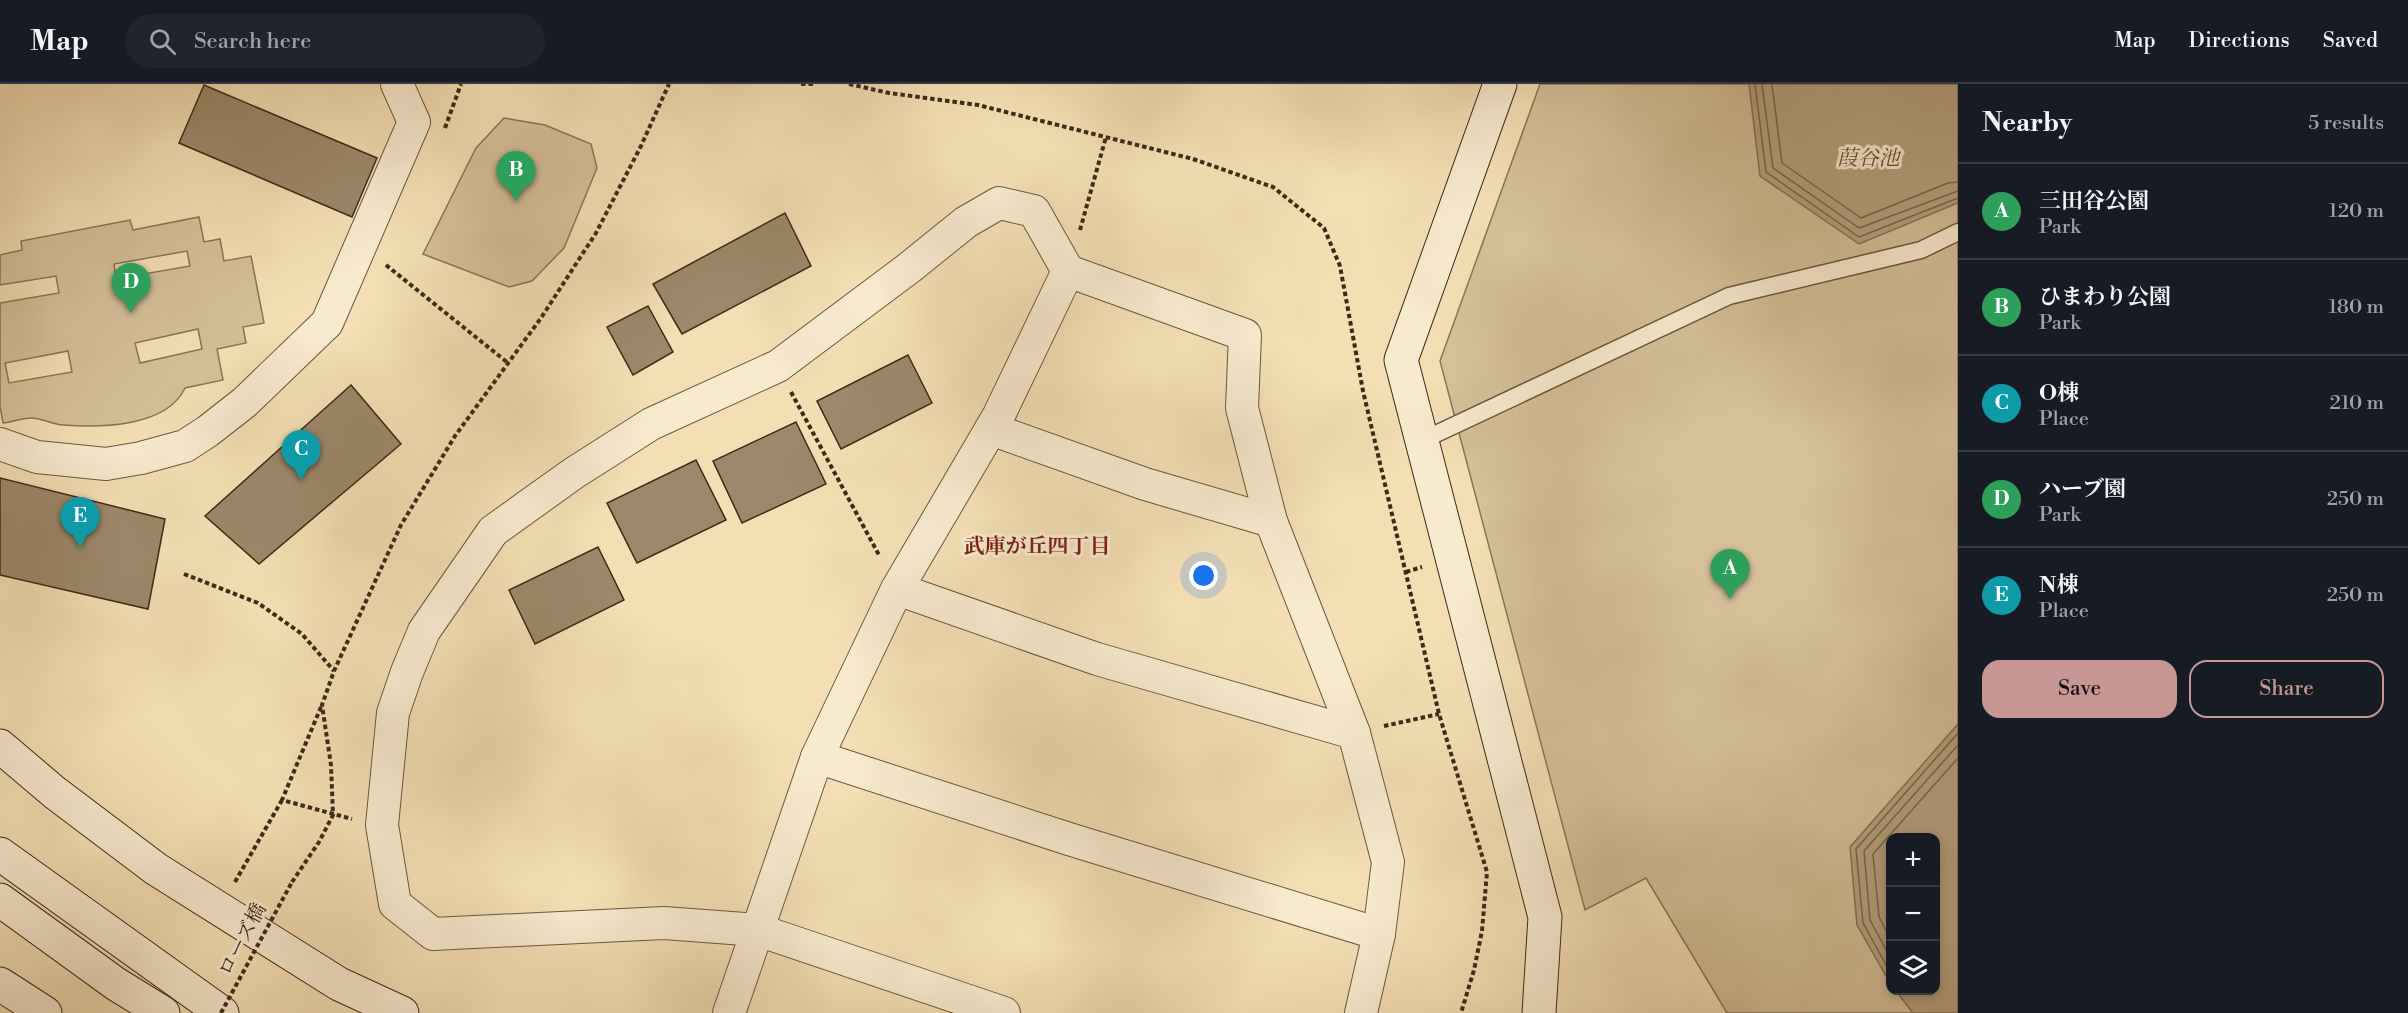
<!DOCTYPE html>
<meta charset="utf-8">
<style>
:root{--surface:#171b24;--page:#20242c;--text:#f1f3f6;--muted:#9ea1a6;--line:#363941;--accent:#c59692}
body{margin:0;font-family:"Libre Bodoni","Noto Serif JP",serif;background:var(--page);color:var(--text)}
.controls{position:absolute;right:18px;bottom:18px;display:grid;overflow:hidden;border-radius:12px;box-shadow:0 3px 9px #0003}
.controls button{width:54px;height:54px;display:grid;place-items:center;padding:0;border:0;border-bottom:2px solid var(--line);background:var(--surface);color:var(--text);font:30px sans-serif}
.you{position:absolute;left:1204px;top:492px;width:21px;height:21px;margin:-15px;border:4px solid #fff;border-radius:50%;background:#1a73e8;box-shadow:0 0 0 9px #1a73e833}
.badge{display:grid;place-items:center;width:39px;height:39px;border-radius:50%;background:var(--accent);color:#fff;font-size:20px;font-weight:700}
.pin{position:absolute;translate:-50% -50px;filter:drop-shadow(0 2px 3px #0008)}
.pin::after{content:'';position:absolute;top:32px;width:21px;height:18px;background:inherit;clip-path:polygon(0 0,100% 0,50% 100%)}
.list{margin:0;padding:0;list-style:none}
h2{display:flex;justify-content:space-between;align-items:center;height:78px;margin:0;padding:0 24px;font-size:26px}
h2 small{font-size:20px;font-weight:400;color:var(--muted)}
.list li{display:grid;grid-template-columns:39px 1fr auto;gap:18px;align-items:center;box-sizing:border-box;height:96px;padding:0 24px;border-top:2px solid var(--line)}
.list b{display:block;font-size:22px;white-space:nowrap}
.list p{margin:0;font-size:20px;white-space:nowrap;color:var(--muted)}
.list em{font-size:20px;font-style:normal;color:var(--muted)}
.actions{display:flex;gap:12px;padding:18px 24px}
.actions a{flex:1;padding:14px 0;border:2px solid var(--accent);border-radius:18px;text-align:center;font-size:21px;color:var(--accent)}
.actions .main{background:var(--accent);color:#111}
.icon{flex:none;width:33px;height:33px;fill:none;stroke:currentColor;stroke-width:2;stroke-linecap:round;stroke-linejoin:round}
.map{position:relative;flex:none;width:1958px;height:929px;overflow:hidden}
header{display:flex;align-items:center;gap:36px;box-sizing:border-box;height:84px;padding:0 30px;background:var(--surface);border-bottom:2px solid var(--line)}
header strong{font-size:28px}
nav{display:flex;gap:33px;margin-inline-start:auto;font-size:21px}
.search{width:420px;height:54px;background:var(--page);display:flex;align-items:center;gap:15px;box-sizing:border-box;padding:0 21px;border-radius:33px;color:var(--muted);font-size:22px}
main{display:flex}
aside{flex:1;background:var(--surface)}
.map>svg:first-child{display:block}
.green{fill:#d5c09a;stroke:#88755a;stroke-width:1.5;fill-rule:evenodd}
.water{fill:#b5a180;stroke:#857157;stroke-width:1.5}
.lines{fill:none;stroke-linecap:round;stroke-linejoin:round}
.shore{stroke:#78664c;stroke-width:1.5}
.building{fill:#9c886a;stroke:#3c2a19;stroke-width:1.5}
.lane-casing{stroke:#6a5740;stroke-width:19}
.street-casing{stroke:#6a5740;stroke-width:34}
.secondary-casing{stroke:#3c2a19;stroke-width:35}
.path{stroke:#3c2a19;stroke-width:4;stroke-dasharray:4.5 3;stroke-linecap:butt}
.lane{stroke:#f8eacf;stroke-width:16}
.street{stroke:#f8eacf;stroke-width:32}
.secondary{stroke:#f8eacf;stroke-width:33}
.path-bridge{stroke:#3c2a19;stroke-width:4;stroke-dasharray:4.5 3;stroke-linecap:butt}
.labels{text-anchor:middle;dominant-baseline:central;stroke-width:6;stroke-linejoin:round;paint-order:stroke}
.street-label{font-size:20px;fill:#3c2a19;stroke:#f8eacf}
.water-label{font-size:21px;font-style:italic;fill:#604e38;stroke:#f8eacf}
.neighbourhood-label{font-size:21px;font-weight:bold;fill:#7a1f14;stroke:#f8eacf}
</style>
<header>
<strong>Map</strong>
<div class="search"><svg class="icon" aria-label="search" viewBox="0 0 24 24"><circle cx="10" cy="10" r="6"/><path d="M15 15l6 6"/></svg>Search here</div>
<nav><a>Map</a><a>Directions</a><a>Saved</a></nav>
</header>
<main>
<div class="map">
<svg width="1958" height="929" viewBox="0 0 1958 929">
<rect width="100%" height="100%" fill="#f4dfb5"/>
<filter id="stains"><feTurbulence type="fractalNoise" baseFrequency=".00333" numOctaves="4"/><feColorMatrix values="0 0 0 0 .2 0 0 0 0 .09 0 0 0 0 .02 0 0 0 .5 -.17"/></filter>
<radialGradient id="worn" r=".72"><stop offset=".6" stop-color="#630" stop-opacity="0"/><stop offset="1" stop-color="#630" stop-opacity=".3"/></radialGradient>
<g class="green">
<path d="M1540 0H1958V929H1727L1646 794 1585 826 1440 277ZM1890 754H1936V906H1890Z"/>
<polygon points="504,34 545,41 591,60 597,84 564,164 532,197 509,203 423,170 476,64"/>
<path d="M199 133 204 158 220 155 224 177 251 172 264 239 243 243 246 259 217 265 223 296 185 304C167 343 100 344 63 341 52 340 41 334 31 334 22 334 12 338 3 339L0 322V219L59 209 56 192 0 201V171L22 166 21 157 130 136 133 146ZM187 167 190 182 116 195 114 180ZM198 245 202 265 140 279 135 259ZM68 267 72 288 9 299 5 279Z"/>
</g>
<g class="water">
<polygon points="1749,0 1958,0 1958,119 1859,160 1760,92"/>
<polygon points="1958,640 1958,929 1913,929 1896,907 1936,906 1936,754 1890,754 1890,899 1857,841 1850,763"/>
</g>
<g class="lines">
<g class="shore">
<polyline points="1755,0 1766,88 1859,153 1958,114"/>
<polyline points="1762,0 1773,84 1859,144 1958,107"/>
<polyline points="1772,0 1782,79 1861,134 1948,99 1958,98"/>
<polyline points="1890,854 1879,833 1873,770 1958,674"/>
<polyline points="1890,873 1870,836 1864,767 1958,661"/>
<polyline points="1890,888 1863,839 1856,765 1958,649"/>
</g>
</g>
<g class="building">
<polygon points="204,1 377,74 352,133 179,59"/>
<polygon points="785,129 811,182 682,250 653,200"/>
<polygon points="648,222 673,268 633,291 607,243"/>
<polygon points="908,271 932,319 841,365 817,317"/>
<polygon points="351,301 401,360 259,480 205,432"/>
<polygon points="796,338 826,400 742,439 713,377"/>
<polygon points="696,376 726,436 637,479 607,419"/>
<polygon points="0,394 165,435 148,525 0,491"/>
<polygon points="598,463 624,516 535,560 509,506"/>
</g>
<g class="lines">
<g class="lane-casing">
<polyline id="lane" points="1421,357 1729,212 1921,166 1958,148"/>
</g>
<g class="street-casing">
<g id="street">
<polyline points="991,345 1145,400 1271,437"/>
<polyline points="0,360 37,373 106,380 141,374 185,362 208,347 245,318 327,239 414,38 397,0"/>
<polyline points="897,505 1097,575 1354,649"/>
<polyline points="817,673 1069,755 1379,850"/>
<polyline points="729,929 817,673 897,505 999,331 1068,187 1245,251 1242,324 1271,437 1354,649 1388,778 1379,850 1361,929"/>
<polyline points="1004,929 758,846 664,839 433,850 395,820 382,741 393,629 407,588 424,547 493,447 574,389 651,340 778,282 909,184 966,138 999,119 1034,127 1068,187"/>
</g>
</g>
<g class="secondary-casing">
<g id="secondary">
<polyline points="1500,0 1401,276 1545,833 1539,929"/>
<polyline points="0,662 54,708 156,785 339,900 402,929"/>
<polyline points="0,770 222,929"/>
<polyline points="0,816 116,900 163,929"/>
<polyline points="0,900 45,929"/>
</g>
</g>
<g class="path">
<polyline points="801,0 815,0"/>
<polyline points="849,0 889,9 978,21 1193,75 1273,103 1324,144 1340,182 1363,307 1439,630 1487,788 1482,847 1474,886 1461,929"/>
<polyline points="445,44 461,0"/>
<polyline points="1080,146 1106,53"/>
<polyline points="386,181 508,279"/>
<polyline points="791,308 880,473"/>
<polyline points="1406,488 1422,483"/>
<polyline points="184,490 258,519 302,550 334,587"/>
<polyline points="321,623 282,716 352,735"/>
<polyline points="1384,642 1439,630"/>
<polyline points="235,798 282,716"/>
<polyline points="292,798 319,758 333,731 331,681 322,621 334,587 401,441 455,352 541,234 596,149 641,62 669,0"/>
</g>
<use href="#lane" class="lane"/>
<use href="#street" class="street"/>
<use href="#secondary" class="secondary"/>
<polyline class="path-bridge" points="221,929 292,798"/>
</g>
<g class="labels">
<g class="street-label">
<text transform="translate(243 856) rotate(-62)">ローズ橋</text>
</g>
<g class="water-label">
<text x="1868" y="75">葭谷池</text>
</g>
<g class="neighbourhood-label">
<text x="1037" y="463">武庫が丘四丁目</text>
</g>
</g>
<rect width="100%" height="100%" filter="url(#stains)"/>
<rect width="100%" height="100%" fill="url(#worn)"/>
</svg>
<div class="controls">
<button>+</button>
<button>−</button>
<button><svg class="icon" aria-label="layers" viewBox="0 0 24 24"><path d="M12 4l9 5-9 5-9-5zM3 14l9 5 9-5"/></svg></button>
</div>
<div class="you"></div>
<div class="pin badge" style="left:1730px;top:515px;background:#2e9e5b">A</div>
<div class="pin badge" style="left:516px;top:117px;background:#2e9e5b">B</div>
<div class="pin badge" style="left:301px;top:396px;background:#0f9aa8">C</div>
<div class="pin badge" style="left:131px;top:229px;background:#2e9e5b">D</div>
<div class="pin badge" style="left:80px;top:463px;background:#0f9aa8">E</div>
</div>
<aside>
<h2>Nearby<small>5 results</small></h2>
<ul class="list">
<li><span class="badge" style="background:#2e9e5b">A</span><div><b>三田谷公園</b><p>Park</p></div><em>120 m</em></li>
<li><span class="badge" style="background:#2e9e5b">B</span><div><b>ひまわり公園</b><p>Park</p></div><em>180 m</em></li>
<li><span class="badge" style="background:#0f9aa8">C</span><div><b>O棟</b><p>Place</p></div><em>210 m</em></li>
<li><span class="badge" style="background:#2e9e5b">D</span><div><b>ハーブ園</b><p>Park</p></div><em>250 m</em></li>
<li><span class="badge" style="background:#0f9aa8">E</span><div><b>N棟</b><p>Place</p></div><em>250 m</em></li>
</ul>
<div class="actions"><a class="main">Save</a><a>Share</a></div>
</aside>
</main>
